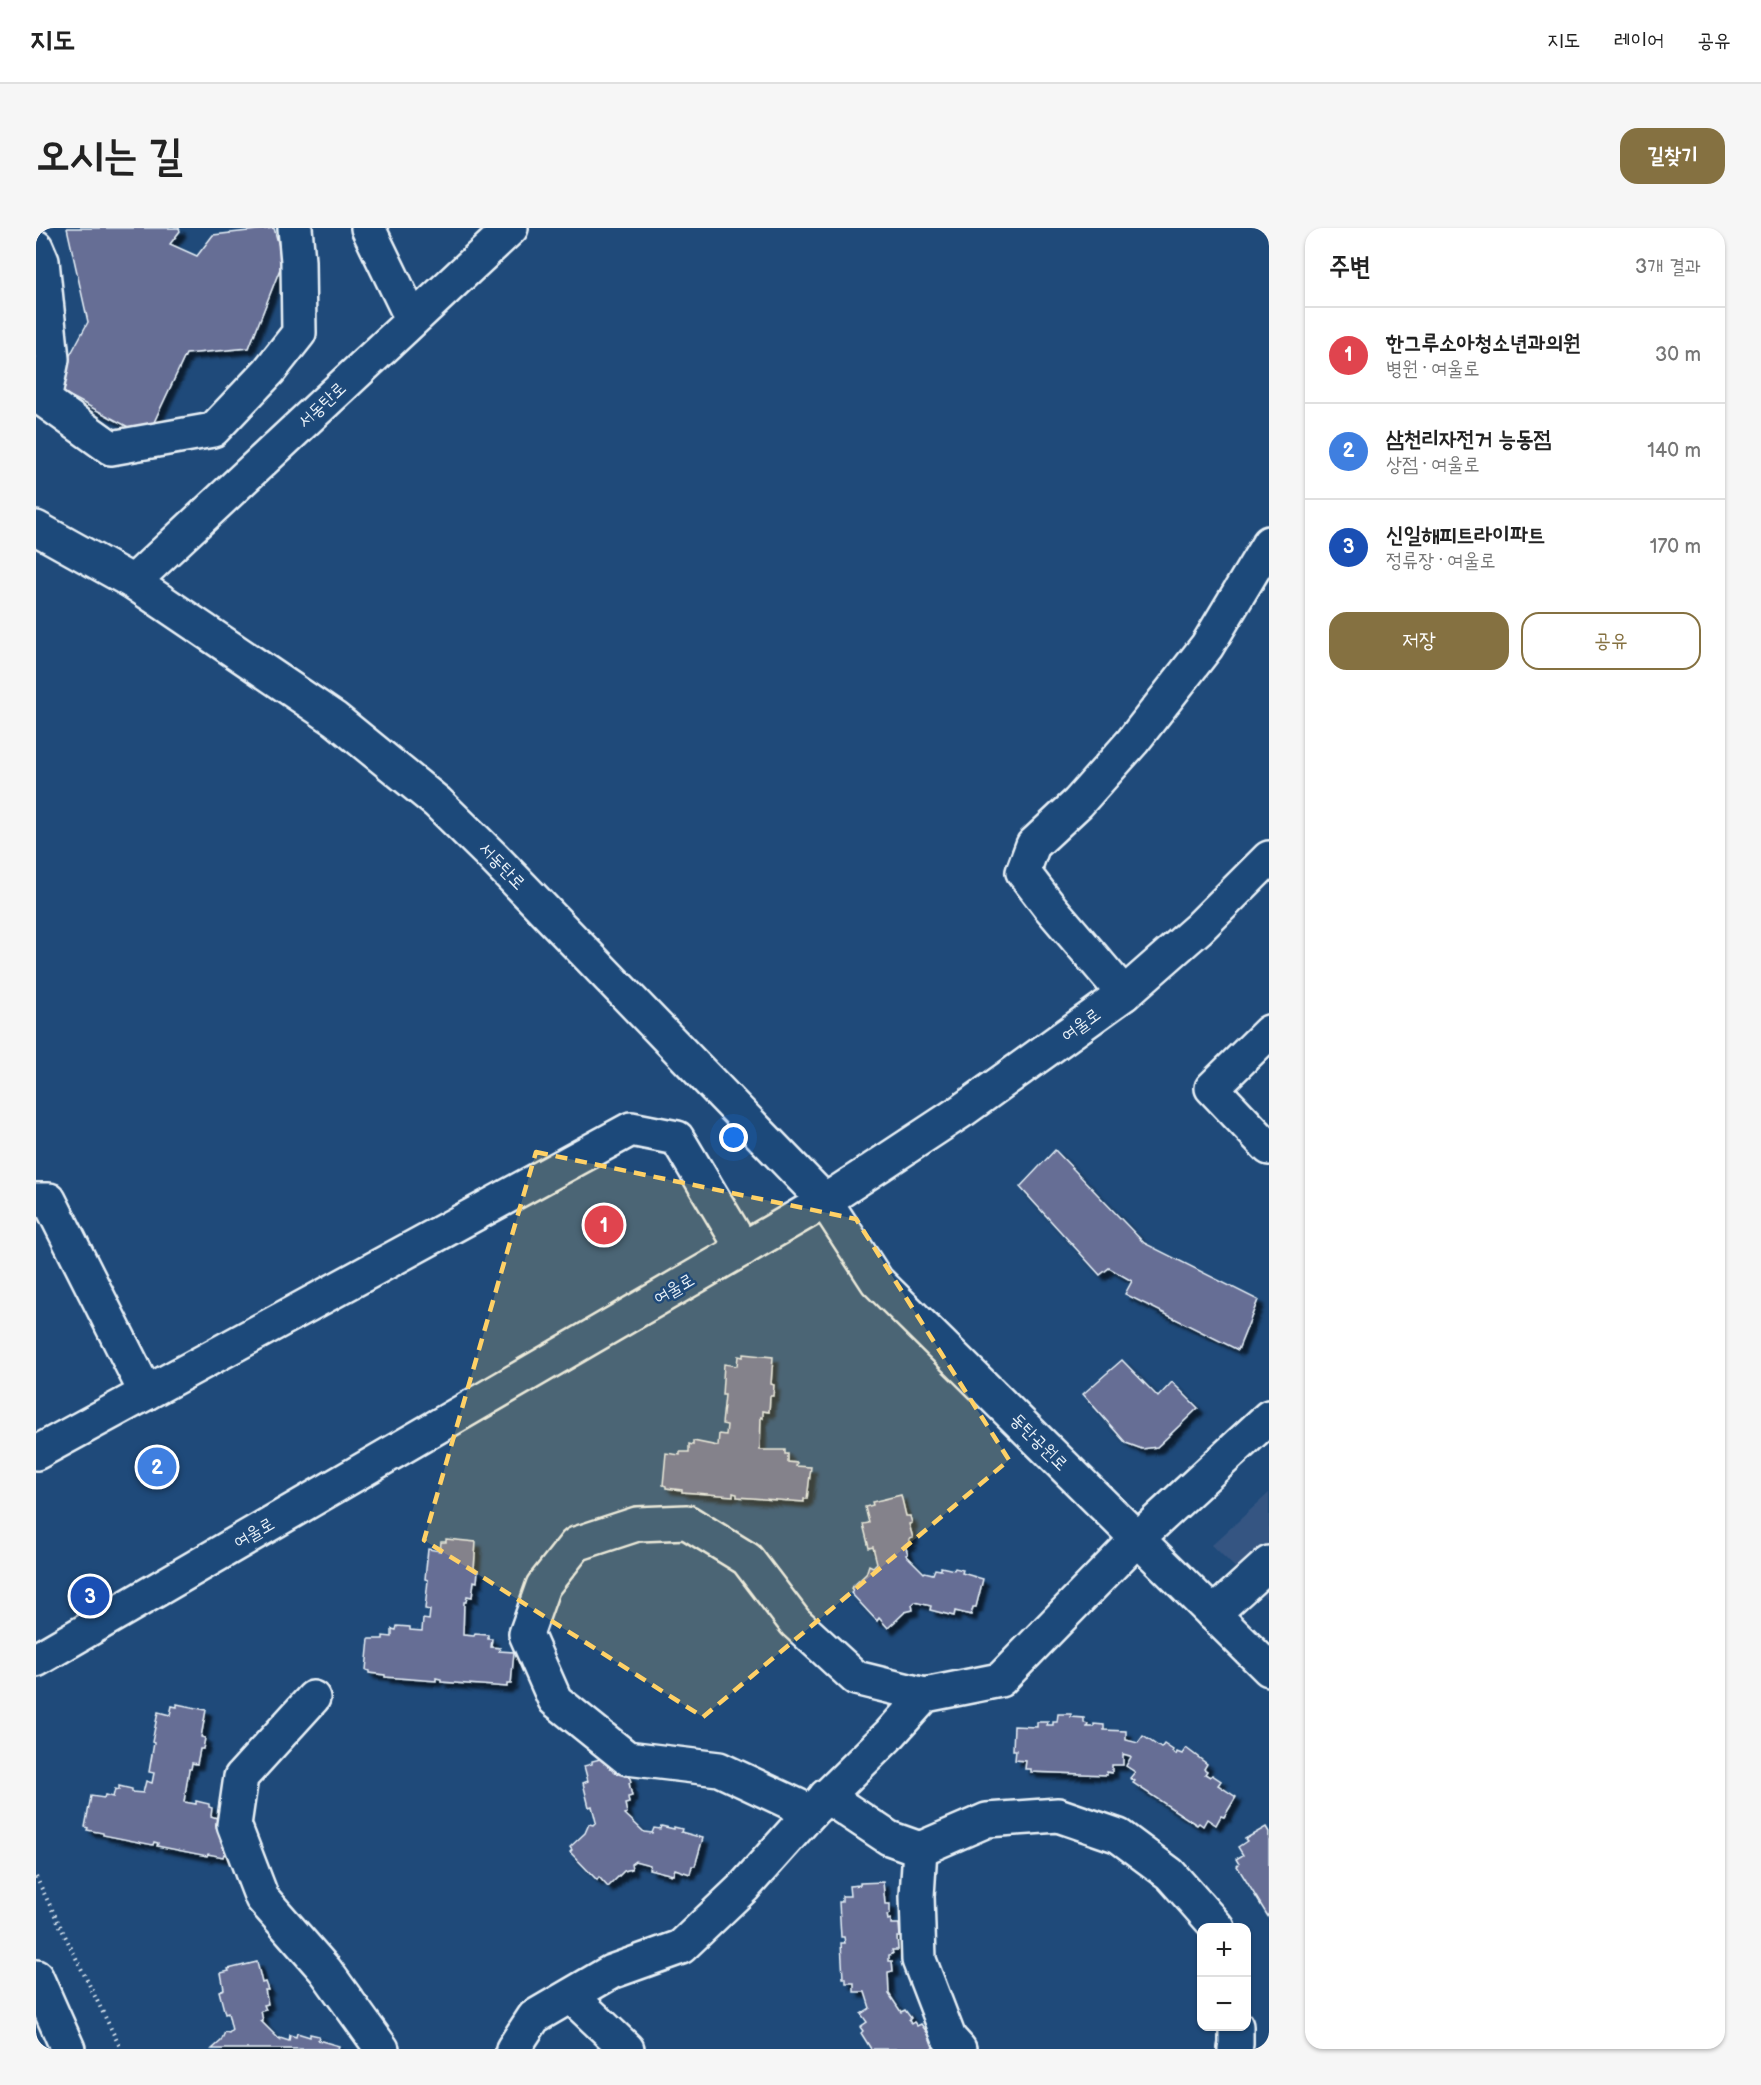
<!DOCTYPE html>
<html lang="ko">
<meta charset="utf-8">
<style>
:root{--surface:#fff;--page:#f6f6f6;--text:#222;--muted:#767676;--line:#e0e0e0;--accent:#857141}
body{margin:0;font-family:"Balsamiq Sans","Poor Story",sans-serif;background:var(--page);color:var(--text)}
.controls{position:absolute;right:18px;bottom:18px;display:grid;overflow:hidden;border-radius:12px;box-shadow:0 2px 4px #0004}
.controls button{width:54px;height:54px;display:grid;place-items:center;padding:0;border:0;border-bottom:2px solid var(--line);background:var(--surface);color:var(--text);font:30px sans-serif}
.you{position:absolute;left:698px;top:910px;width:21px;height:21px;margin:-15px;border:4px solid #fff;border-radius:50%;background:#1a73e8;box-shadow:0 0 0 9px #1a73e833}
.badge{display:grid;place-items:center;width:39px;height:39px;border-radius:50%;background:var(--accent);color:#fff;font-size:20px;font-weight:700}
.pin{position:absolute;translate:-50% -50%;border:3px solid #fff;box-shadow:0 2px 6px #0006}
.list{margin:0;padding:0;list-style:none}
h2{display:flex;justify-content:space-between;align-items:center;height:78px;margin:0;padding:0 24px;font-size:26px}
h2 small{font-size:20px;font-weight:400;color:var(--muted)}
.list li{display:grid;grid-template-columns:39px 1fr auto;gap:18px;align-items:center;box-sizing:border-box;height:96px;padding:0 24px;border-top:2px solid var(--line)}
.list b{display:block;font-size:22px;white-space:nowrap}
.list p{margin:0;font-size:20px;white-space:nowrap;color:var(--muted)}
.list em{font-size:20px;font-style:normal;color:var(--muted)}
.actions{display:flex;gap:12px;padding:18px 24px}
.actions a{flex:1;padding:14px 0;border:2px solid var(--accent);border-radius:18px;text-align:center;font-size:21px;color:var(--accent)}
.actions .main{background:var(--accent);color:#fff}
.map{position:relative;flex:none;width:1233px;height:1821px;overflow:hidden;border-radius:18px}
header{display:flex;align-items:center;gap:36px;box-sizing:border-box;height:84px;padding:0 30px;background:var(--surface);border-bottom:2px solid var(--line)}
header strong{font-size:28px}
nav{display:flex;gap:33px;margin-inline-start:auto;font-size:21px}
.intro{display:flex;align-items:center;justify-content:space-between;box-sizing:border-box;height:144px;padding:0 36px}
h1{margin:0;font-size:42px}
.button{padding:15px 27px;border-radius:18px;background:var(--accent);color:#fff;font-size:21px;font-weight:700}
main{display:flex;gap:36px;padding:0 36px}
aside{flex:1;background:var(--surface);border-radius:18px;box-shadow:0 2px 4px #0004}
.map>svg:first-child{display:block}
.built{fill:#345582}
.building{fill:#666e95;stroke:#e8f1f8;stroke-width:1.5;filter:url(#shadow)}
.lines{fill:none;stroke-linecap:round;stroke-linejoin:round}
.minor-casing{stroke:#e8f1f8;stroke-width:38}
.path{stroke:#e8f1f8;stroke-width:4;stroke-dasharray:1.5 4.5;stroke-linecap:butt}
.minor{stroke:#1f4a7a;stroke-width:33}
.marked{fill:#ffd166;fill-opacity:0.2;stroke:#ffd166;stroke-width:4.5;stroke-dasharray:12 8;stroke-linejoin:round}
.labels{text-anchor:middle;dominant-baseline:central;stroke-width:5;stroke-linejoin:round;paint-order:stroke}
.street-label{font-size:18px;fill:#e8f1f8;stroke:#1f4a7a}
</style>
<header>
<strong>지도</strong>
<nav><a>지도</a><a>레이어</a><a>공유</a></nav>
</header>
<div class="intro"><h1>오시는 길</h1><a class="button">길찾기</a></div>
<main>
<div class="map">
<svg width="1233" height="1821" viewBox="0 0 1233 1821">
<defs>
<filter id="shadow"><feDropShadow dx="5.5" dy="5.5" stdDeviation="1.5" flood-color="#0009"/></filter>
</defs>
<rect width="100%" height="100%" fill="#1f4a7a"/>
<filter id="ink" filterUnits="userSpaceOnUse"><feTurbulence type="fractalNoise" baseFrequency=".0167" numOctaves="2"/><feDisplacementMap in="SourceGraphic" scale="12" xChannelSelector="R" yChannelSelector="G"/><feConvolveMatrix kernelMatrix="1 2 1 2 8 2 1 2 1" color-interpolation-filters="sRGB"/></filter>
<g filter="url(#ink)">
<polygon class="built" points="1233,1265 1233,1373 1176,1317"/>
<g class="building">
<polygon points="31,0 143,0 144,3 134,16 161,28 177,7 238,0 247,33 213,120 150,126 111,209 17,159 52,94"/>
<polygon points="1019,922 1108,1015 1222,1072 1202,1122 1089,1066 1096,1053 1073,1040 1064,1047 984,959"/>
<polygon points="707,1126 737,1129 735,1156 738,1157 737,1168 734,1168 733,1184 727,1183 727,1190 725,1189 724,1222 749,1222 749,1226 752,1226 752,1234 761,1235 760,1238 775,1239 771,1271 768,1271 768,1274 701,1269 701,1266 697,1265 697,1268 646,1264 646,1262 630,1260 630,1258 627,1257 630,1225 644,1227 644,1224 653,1224 653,1216 657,1217 657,1213 682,1218 683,1206 690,1207 691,1197 686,1196 689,1167 686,1167 688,1136 701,1138 702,1128 707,1129"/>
<polygon points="1086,1132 1122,1169 1136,1154 1162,1180 1121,1219 1106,1221 1090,1215 1047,1166"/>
<polygon points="865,1267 870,1288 874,1288 876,1295 873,1296 877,1310 873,1311 874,1316 869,1317 872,1326 870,1327 888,1345 889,1344 897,1346 899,1341 905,1342 905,1339 918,1342 919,1340 927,1342 926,1345 947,1351 940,1379 937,1379 935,1387 919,1383 918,1388 894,1382 895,1378 879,1374 876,1377 877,1382 869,1384 852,1400 843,1390 841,1393 815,1365 817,1363 815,1360 830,1346 833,1337 837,1339 841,1335 837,1319 833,1320 827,1296 833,1295 829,1279 837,1277 836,1274"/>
<polygon points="410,1311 440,1314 438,1341 442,1342 441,1354 438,1353 436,1369 431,1368 430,1374 428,1374 427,1407 438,1408 439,1406 452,1407 452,1411 456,1411 455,1419 464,1420 463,1423 478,1424 475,1456 471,1456 471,1459 405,1454 405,1451 400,1450 400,1453 349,1449 349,1447 333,1445 333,1443 330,1442 333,1411 347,1411 347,1408 356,1409 356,1401 360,1402 361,1398 374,1399 374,1402 386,1403 387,1391 393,1392 394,1382 389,1381 392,1352 389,1351 392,1321 404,1323 405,1314 410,1314"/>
<polygon points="141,1476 170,1482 165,1509 169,1510 167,1521 164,1521 161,1536 156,1535 155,1541 153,1541 148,1574 160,1576 160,1573 173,1576 173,1579 176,1580 175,1588 197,1596 191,1627 188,1626 187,1629 172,1626 171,1628 121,1618 122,1615 118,1614 117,1617 67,1607 67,1605 51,1602 52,1600 49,1599 55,1568 68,1570 69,1567 77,1569 79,1561 83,1562 83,1558 96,1561 96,1564 107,1565 110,1553 116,1555 118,1545 113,1544 118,1515 116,1514 122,1484 134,1487 136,1478 141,1479"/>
<polygon points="1022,1486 1035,1486 1035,1489 1048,1490 1048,1495 1052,1496 1051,1499 1058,1499 1058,1496 1068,1497 1068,1502 1090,1503 1090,1512 1102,1515 1107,1508 1125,1520 1128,1516 1137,1522 1136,1524 1140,1527 1141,1524 1146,1526 1150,1520 1171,1536 1168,1541 1171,1543 1169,1546 1174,1549 1176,1547 1185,1553 1182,1557 1200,1569 1188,1589 1185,1588 1180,1597 1171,1591 1167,1598 1163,1595 1161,1597 1097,1555 1099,1553 1094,1550 1099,1544 1090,1538 1095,1529 1094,1528 1087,1526 1087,1537 1076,1537 1076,1545 1071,1544 1071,1547 995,1544 995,1541 989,1541 990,1533 979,1532 980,1522 977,1522 978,1498 1001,1499 1001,1494 1012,1494 1011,1497 1017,1497 1017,1494 1021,1494"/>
<polygon points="585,1526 590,1547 593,1547 595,1554 593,1555 596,1568 592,1569 593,1575 589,1576 591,1585 589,1586 608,1604 616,1605 618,1600 624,1601 625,1598 638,1601 638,1599 646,1601 645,1604 667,1610 659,1638 656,1638 654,1646 639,1641 637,1647 613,1641 614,1637 599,1633 595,1636 596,1641 588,1643 572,1659 563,1649 561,1652 534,1624 536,1622 534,1619 549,1605 553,1596 557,1597 560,1594 556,1578 553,1579 547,1555 552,1553 548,1538 556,1536 556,1533"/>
<polygon points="1230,1599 1233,1604 1233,1690 1201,1638 1203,1636 1200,1631 1207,1627 1202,1619 1211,1613 1209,1611"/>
<polygon points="847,1654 849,1676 854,1676 854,1686 851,1687 852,1692 855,1691 855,1696 863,1696 864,1709 861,1709 862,1722 856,1722 857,1726 853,1727 853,1733 856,1733 857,1743 852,1744 853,1766 865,1784 869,1782 875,1790 873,1792 875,1796 878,1794 881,1798 885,1796 893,1807 895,1805 902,1816 895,1821 835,1821 825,1805 827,1803 824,1799 831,1794 825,1786 834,1780 829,1764 818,1764 818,1755 810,1755 810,1750 807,1750 805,1715 809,1715 808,1709 805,1709 803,1674 806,1674 806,1668 814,1668 813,1658 824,1657 824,1655"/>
<polygon points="221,1734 226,1755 229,1754 232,1762 229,1762 232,1776 228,1777 230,1782 225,1783 227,1793 225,1793 244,1812 244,1810 253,1813 254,1807 260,1809 261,1805 274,1809 274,1806 283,1808 282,1812 303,1818 302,1821 176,1821 185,1813 189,1804 193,1805 196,1802 192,1785 189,1786 183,1763 188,1761 185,1745 193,1743 192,1741"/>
</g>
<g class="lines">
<g class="minor-casing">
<g id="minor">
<polyline points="332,0 376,91"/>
<polyline points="0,19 6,33 16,131 8,172 75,220 177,202 233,143 263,105 262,33 259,0"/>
<polyline points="0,300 97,354 299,491 401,574 456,628 789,973 841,1053 1233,1441"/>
<polyline points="97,354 475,0"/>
<polyline points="1088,766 1013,678 987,644 997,617 1042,575 1097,513 1171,418 1233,315"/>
<polyline points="1233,804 1176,860 1233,920"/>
<polyline points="0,972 13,972 110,1165"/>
<polyline points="0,1225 595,901 641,910 707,1021"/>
<polyline points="1177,1386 1233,1335"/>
<polyline points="0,1432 789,973 927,882 1088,766 1163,700 1233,630"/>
<polyline points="277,1470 205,1549 198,1597 226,1670 289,1742 346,1821"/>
<polyline points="790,1568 853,1610 884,1621 951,1592 1022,1587 1083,1608 1134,1646 1182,1700"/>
<polyline points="775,1584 683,1541 591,1530 519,1472 490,1406 507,1358 540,1316 601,1296 651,1294 711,1331 759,1394 820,1450 889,1467"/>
<polyline points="884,1621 881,1668 883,1732 913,1810 923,1821"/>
<polyline points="0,1749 32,1821"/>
<polyline points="535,1768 591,1821"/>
<polyline points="477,1821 498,1789 575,1744 645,1719 708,1659 775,1584 854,1506 889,1467 964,1452 1101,1311 1233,1189"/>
<polyline points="1199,1821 1200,1816 1200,1798"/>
</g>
</g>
<polyline class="path" points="0,1649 85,1821"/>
<use href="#minor" class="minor"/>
</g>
</g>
<path class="marked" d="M500 924 820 991 973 1232 667 1489 388 1312Z"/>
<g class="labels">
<g class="street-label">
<text transform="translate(286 177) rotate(-43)">서동탄로</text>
<text transform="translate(466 638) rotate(46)">서동탄로</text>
<text transform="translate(1045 797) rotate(-36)">여울로</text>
<text transform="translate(638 1061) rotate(-30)">여울로</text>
<text transform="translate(1003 1214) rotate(45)">동탄공원로</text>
<text transform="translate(218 1305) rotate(-30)">여울로</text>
</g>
</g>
</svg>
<div class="controls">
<button>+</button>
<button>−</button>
</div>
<div class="you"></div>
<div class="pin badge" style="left:568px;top:997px;background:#e0444e">1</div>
<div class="pin badge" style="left:121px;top:1239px;background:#3f7fe0">2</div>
<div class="pin badge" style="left:54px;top:1368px;background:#1a4fb4">3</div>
</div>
<aside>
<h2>주변<small>3개 결과</small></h2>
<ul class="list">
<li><span class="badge" style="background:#e0444e">1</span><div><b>한그루소아청소년과의원</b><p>병원 · 여울로</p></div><em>30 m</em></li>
<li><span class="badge" style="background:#3f7fe0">2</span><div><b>삼천리자전거 능동점</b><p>상점 · 여울로</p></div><em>140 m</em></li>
<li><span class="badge" style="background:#1a4fb4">3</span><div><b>신일해피트라이파트</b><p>정류장 · 여울로</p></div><em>170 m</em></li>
</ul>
<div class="actions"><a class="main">저장</a><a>공유</a></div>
</aside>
</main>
